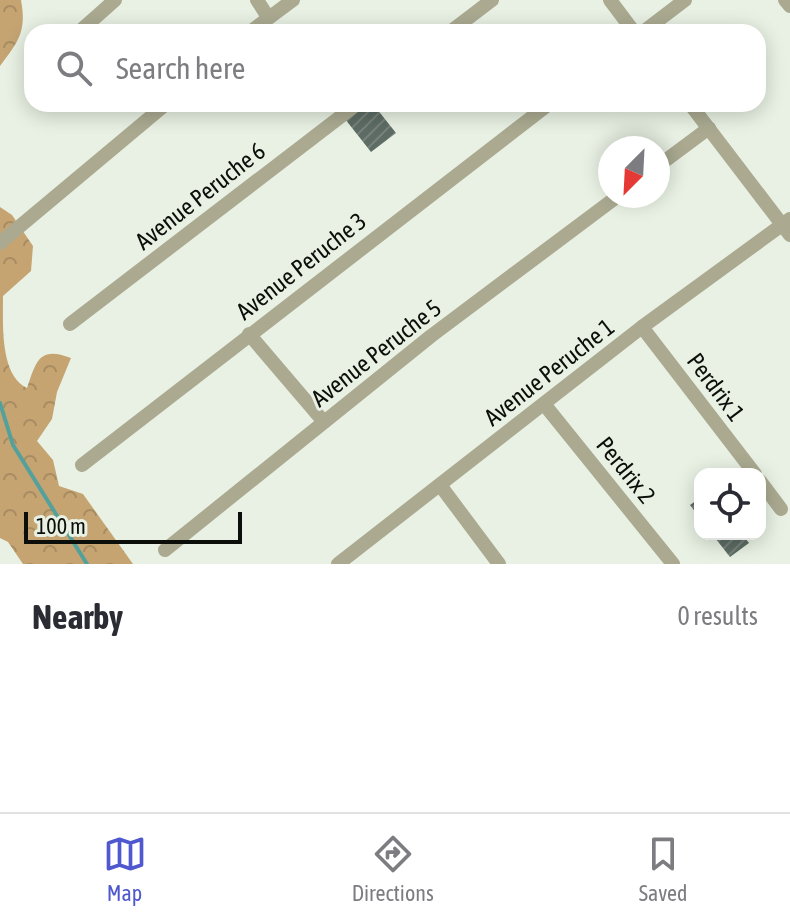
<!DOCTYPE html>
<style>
:root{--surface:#fff;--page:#f7f7f7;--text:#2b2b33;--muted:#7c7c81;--line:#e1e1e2;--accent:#4f58ce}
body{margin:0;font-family:"Asap Condensed",sans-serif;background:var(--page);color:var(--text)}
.controls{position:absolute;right:24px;bottom:24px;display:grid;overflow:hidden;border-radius:16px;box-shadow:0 4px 20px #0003}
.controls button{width:72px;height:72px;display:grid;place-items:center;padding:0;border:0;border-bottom:2px solid var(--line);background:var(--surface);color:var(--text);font:40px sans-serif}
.compass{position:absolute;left:598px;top:136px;width:72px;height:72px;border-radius:50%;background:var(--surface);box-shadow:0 4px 20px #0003;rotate:204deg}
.scale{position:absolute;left:24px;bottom:20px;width:218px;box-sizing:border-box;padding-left:8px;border:4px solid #0b0e09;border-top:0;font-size:22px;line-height:28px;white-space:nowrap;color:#0b0e09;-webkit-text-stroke:6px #e8f1e3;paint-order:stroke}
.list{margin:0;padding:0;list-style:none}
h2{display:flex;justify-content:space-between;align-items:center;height:104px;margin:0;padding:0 32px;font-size:34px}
h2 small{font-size:26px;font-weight:400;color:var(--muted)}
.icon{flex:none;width:44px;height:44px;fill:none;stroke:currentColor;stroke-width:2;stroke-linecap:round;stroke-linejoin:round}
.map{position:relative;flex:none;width:790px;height:564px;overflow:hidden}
.search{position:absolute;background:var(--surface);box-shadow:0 4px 20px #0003;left:24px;right:24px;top:24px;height:88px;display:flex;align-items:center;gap:20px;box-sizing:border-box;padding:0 28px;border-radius:24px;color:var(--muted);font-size:30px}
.sheet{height:248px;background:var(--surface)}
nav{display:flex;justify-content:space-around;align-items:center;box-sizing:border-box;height:112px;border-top:2px solid var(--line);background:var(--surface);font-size:22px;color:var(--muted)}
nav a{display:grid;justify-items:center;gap:4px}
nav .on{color:var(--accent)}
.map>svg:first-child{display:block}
.forest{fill:url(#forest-crowns)}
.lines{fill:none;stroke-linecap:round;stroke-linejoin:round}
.stream{stroke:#54a19c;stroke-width:4}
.building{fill:url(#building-hatch)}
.street{stroke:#abaa91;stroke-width:14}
.labels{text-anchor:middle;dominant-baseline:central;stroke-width:6;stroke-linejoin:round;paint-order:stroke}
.street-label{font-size:24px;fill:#0b0e09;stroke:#e8f1e3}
</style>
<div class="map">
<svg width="790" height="564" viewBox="0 0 790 564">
<defs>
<pattern id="forest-crowns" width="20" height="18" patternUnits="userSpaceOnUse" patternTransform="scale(2)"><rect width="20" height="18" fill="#c5a472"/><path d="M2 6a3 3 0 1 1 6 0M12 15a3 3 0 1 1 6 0" fill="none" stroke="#a88c61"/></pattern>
<pattern id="building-hatch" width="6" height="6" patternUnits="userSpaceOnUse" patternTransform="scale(2)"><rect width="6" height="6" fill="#5d6c64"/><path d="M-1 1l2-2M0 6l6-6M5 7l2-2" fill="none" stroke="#78827c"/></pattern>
</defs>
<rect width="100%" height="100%" fill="#e8f1e3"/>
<g class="forest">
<path d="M0 0H21C27 32 18 42 0 66Z"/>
<path d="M0 207 12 215 33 246 31 271 3 296C3 326 0 375 27 388 36 363 38 345 71 358L57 392 52 419 37 441 53 460 59 486 83 494 133 564H23L8 542 0 538Z"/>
</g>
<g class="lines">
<polyline class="stream" points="0,403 13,445 87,564"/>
</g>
<g class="building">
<polygon points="365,104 373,104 396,133 371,152 345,119"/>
<polygon points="700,498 700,518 690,505"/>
<polygon points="712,534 742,534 749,543 730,557"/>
</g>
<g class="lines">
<g class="street">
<polyline points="257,0 268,17"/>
<polyline points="610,0 634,32"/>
<polyline points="785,0 790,6"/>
<polyline points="79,32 115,0"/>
<polyline points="250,32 293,0"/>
<polyline points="450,32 492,0"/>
<polyline points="643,32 685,0"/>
<polyline points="690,104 790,235"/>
<polyline points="658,166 709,128"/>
<polyline points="0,243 166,104"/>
<polyline points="70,324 357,104"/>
<polyline points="642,327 755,474"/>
<polyline points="249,334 324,422"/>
<polyline points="544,404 673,564"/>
<polyline points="82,465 549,104"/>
<polyline points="760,481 781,509"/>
<polyline points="440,485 499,564"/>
<polyline points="165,550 431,336 618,196"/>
<polyline points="338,564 642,327 790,219"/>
</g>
</g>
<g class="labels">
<g class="street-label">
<text transform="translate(200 196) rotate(-38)">Avenue Peruche 6</text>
<text transform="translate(301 266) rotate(-38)">Avenue Peruche 3</text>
<text transform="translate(376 353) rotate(-38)">Avenue Peruche 5</text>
<text transform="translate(549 372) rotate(-38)">Avenue Peruche 1</text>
<text transform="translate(716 387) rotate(53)">Perdrix 1</text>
<text transform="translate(626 470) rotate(51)">Perdrix 2</text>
</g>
</g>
</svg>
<div class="controls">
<button><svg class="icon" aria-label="locate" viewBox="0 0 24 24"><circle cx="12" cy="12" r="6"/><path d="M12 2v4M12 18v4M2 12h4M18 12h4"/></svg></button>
</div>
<svg class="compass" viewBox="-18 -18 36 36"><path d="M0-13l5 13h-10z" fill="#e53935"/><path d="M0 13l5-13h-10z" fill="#7c7c81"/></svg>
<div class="scale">100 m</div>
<div class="search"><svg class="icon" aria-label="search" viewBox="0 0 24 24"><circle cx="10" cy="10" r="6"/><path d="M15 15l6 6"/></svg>Search here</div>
</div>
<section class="sheet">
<h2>Nearby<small>0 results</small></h2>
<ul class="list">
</ul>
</section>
<nav>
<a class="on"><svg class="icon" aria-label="map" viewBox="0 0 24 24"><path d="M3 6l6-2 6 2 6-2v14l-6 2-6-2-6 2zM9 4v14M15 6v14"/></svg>Map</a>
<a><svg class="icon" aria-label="directions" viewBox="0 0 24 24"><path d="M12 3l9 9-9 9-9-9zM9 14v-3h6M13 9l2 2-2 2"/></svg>Directions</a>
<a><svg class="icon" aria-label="saved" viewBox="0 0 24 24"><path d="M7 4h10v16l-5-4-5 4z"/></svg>Saved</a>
</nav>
